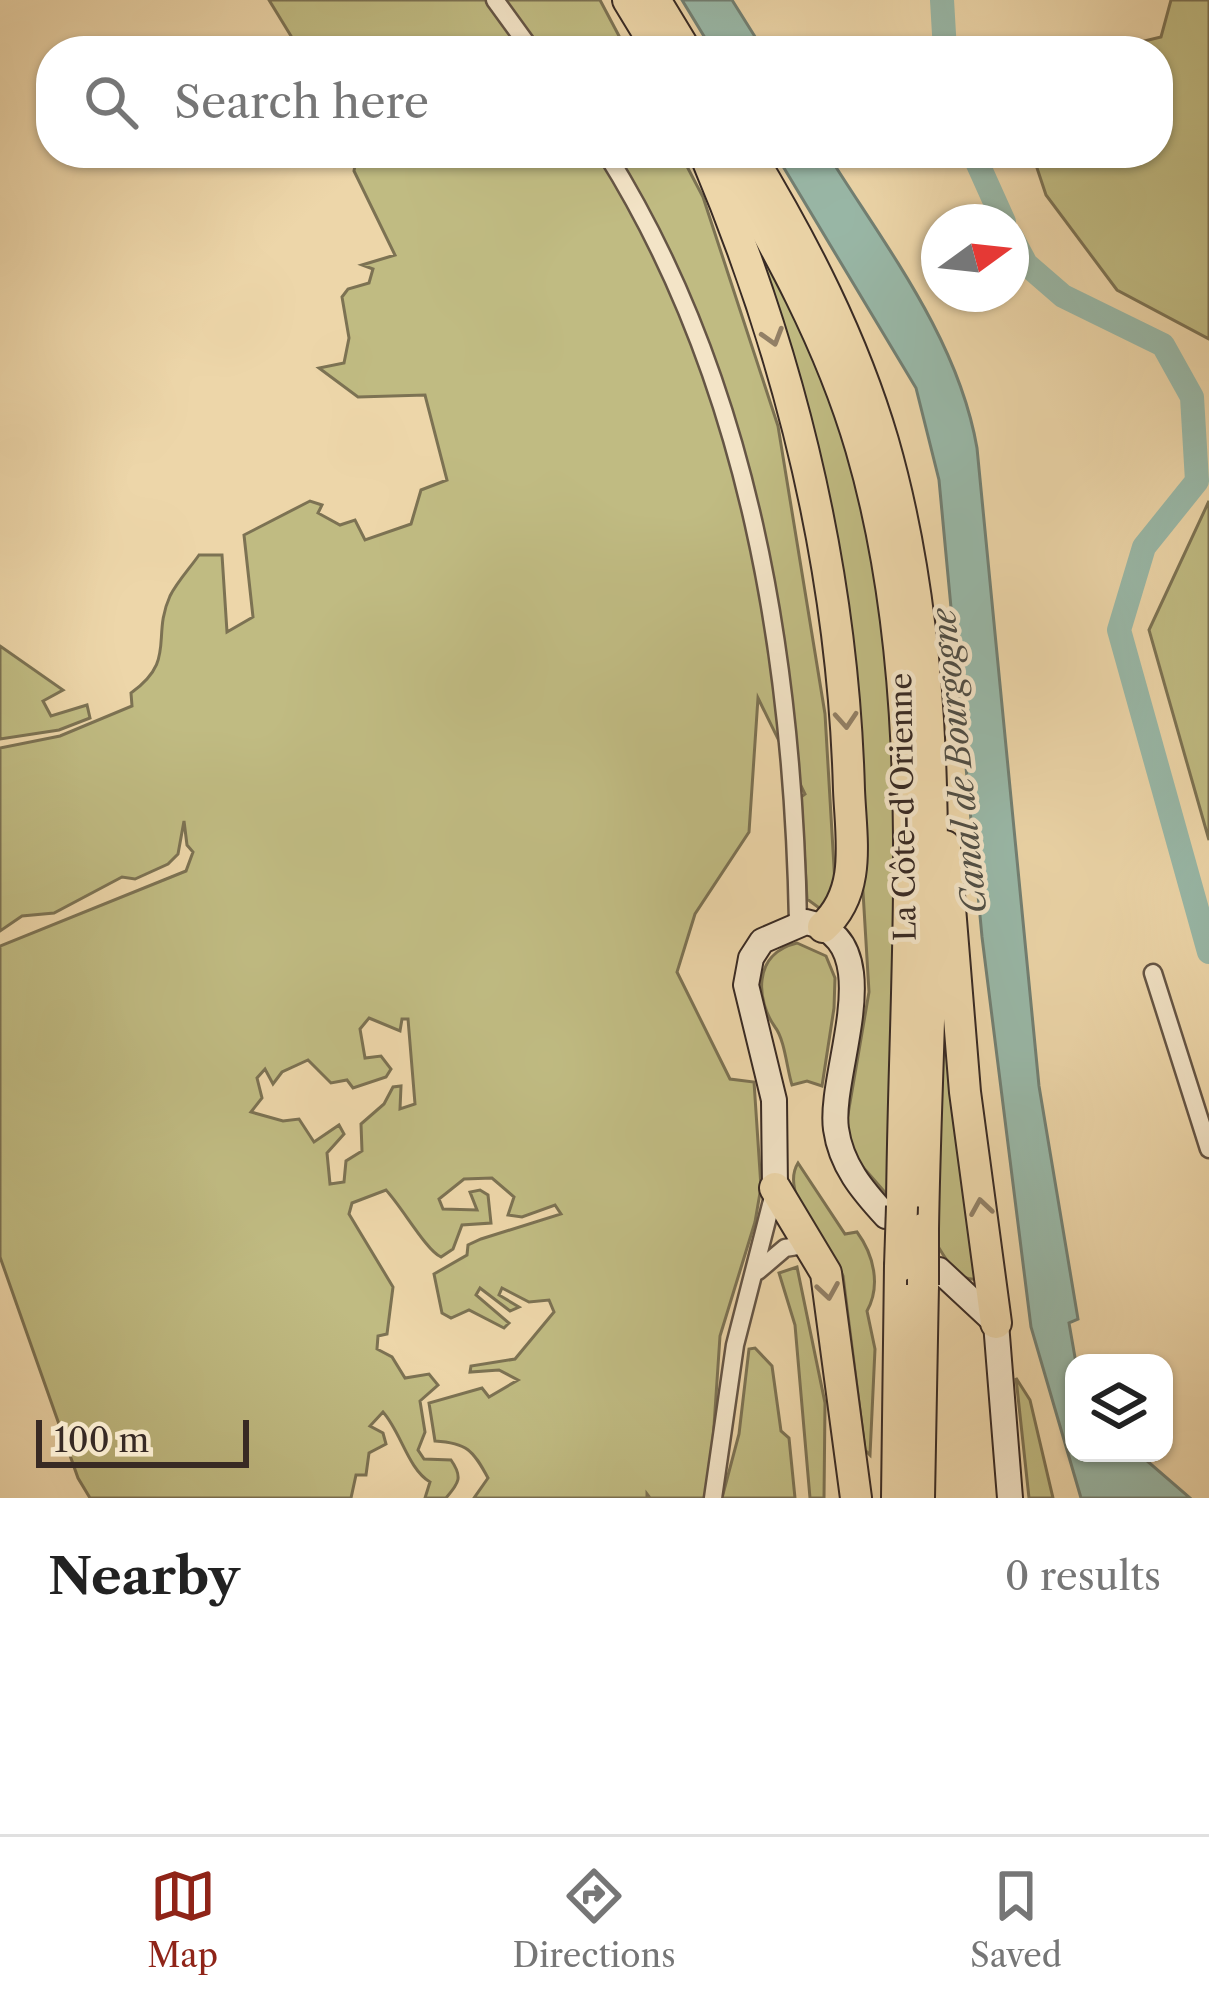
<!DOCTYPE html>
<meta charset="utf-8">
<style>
:root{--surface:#fff;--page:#f6f6f6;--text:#222;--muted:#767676;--line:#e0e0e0;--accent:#8f2418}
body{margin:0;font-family:"Libre Caslon Text",serif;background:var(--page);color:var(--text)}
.controls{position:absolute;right:36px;bottom:36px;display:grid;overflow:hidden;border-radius:24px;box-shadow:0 3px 9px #0004}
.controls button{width:108px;height:108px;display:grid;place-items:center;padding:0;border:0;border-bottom:3px solid var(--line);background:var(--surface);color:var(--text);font:60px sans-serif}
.compass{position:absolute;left:921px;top:204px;width:108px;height:108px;border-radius:50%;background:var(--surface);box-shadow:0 3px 9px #0004;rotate:75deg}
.scale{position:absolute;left:36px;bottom:30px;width:213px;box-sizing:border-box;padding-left:12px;border:6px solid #382a24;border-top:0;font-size:33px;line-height:42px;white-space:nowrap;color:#382a24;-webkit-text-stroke:9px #f3e4c7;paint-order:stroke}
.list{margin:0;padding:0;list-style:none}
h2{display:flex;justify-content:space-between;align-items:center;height:156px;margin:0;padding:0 48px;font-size:51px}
h2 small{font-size:39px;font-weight:400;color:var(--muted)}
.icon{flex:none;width:66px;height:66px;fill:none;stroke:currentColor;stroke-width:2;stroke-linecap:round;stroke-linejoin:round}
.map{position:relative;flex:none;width:1209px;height:1498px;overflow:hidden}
.search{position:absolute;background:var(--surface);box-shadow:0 3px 9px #0004;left:36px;right:36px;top:36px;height:132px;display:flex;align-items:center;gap:30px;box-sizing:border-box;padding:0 42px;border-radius:48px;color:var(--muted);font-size:45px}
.sheet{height:336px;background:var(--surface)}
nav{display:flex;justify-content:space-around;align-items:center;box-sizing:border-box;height:168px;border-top:3px solid var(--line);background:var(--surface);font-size:33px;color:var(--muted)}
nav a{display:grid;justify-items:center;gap:6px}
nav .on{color:var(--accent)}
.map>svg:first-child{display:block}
.green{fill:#c0bb82;stroke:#7c7253;stroke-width:3;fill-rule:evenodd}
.water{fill:#99b9a9;stroke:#728074;stroke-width:3}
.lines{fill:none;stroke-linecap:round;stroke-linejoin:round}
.river{stroke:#99b9a9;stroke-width:24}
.minor-casing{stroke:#655545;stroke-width:21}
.secondary-casing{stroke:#382a24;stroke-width:28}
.motorway-casing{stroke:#382a24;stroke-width:34}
.minor{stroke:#f3e4c7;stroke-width:16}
.secondary{stroke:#f3e4c7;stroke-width:24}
.motorway{stroke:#edd6a9;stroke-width:30}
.motorway-bridge-casing{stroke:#382a24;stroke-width:34;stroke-linecap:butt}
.motorway-bridge{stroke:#edd6a9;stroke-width:30}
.oneway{stroke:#928066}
.labels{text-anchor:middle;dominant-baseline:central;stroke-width:9;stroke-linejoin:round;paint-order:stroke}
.street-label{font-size:30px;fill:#382a24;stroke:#f3e4c7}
.water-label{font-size:33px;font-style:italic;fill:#504e45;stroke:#f3e4c7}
</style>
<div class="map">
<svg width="1209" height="1498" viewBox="0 0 1209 1498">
<rect width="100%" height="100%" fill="#edd6a9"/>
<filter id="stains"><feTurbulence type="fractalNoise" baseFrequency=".00167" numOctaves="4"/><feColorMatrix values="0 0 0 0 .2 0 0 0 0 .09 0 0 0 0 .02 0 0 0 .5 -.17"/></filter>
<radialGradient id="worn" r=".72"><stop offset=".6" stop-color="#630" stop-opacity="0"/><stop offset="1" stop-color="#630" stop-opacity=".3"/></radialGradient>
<g class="green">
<polygon points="269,0 600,0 627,51 288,51 291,36"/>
<polygon points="1171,0 1209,0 1209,339 1117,290 1046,195 1032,153 1158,153 1158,51 1103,51 1161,37"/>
<path d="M357 153H680L703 197 778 426 825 714 836 901 826 913 807 899 801 797 805 794 758 698 749 832 695 914 677 972 730 1079 754 1082 761 1187 755 1222 720 1336 711 1471 705 1498H650L647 1494V1498H474L488 1478C473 1450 467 1443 435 1441L429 1403 482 1388 489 1397 518 1380 499 1370 470 1372 471 1366 515 1359 554 1312 549 1300 529 1302 502 1288 499 1295 519 1307 510 1311 480 1288 476 1295 509 1323 504 1328 469 1310 451 1318 442 1313 434 1274 467 1255 468 1245 481 1239 561 1214 555 1205 522 1217 508 1215 514 1197 492 1178 464 1179 439 1199 443 1209 477 1210 470 1192 480 1190 488 1195 491 1223 462 1225 453 1249 441 1257C426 1250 402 1207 386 1190L352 1203 349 1214 393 1287 387 1334 378 1336 377 1349 392 1357 405 1378 429 1374 438 1385 420 1401 425 1432 418 1450 424 1459 451 1460C463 1477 459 1483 446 1498H425L430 1482C408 1469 401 1432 383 1412L370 1426 383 1433 386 1444 369 1453 366 1475H356L351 1498H90L78 1478 0 1257V946L186 871 193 852 187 845 184 821 178 854 168 864 135 879 122 877 54 913 22 916 0 931V748L60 736 132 706 131 693C177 660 151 638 170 596 177 582 190 568 199 555H222L227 632 253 617 244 535 310 501 322 505 318 513 340 525 355 520 365 540 411 524 421 490 447 480 425 395 358 397 319 368 344 363 349 338 342 297 348 289 369 283 373 269 362 265 395 255 354 171ZM369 1018 400 1031 402 1019H408L415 1104 400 1109 401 1086 393 1087 384 1104 361 1124 362 1151 346 1161 344 1182 330 1184 327 1153 344 1134 339 1125 314 1142 299 1119 283 1121 251 1112 262 1098 257 1078 265 1069 273 1084 282 1072 308 1060 331 1083 347 1080 353 1088 386 1077 391 1069 381 1056 365 1058 360 1029Z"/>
<path d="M755 232C792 306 831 378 852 459 916 698 893 952 889 1197L855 1158 846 1126 869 992 856 775 749 238Z"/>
<polygon points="1209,501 1209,840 1149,630"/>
<polygon points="0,646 63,690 43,701 51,716 87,705 90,718 59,730 0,739"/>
<path d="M939 923 978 1279C956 1282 948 1261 937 1245Z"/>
<path d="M797 943 826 956 835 978 834 1008 822 1086 807 1081 792 1085C787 1070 785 1040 775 1027 757 1002 751 954 797 943Z"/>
<path d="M798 1163 845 1234 857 1232C874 1255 881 1286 867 1311L875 1349 870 1455 865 1450 843 1276C830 1245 778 1195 798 1163Z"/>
<polygon points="797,1267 825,1403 824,1498 810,1498 795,1325 779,1273"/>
<polygon points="755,1348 772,1366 781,1431 789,1438 795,1498 722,1498 739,1434 749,1349"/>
<polygon points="1016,1378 1030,1400 1053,1498 1029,1498"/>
</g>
<g class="water">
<polygon points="682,0 732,0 764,51 713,51"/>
<path d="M775 153H827C885 246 958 338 977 448L1039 1086 1078 1319 1069 1323 1076 1363 1074 1453H1138L1190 1498H1081L1031 1327 982 937 939 480 916 388Z"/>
</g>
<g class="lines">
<g class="river">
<polyline points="942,0 945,51"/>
<polyline points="973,153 1004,222"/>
<polyline points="1011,236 1026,264 1063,296 1163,345 1192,397 1197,481 1144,547 1119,630 1209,952"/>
</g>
<g class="minor-casing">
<g id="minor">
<polyline points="495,0 532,51"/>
<path d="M606 153C749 381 793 657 798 922"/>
<polyline points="1153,973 1209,1149"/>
<polyline points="758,1271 785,1248 810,1244"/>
<polyline points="713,1498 735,1345 775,1189"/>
</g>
</g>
<g class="secondary-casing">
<g id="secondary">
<path d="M775 1188 774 1100 746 985 751 958 762 941 806 922C893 939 828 1072 836 1129 841 1165 862 1190 886 1216"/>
<polyline points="939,1270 996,1323 1010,1498"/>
</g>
</g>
<g class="motorway-casing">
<g id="motorway">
<polyline points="628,0 659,51"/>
<polyline points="655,0 686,51"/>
<path d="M722 153C777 247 830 342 861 448 932 691 904 956 902 1206"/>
<path d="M749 153C804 244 853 339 883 441 956 694 927 968 923 1229"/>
<path d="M707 159C791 359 843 573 849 790 851 839 862 892 823 927"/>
<polyline points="945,846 965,1092 996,1323"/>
<polyline points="775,1188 826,1273 856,1498"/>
<polyline points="897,1498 900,1266"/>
<polyline points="919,1498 923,1285"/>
</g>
</g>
<use href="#minor" class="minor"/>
<use href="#secondary" class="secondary"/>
<use href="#motorway" class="motorway"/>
<g class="motorway-bridge-casing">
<g id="motorway-bridge">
<polyline points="900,1266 902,1206"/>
<polyline points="923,1285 923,1229"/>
</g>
</g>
<use href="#motorway-bridge" class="motorway-bridge"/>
</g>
<defs><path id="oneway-chevron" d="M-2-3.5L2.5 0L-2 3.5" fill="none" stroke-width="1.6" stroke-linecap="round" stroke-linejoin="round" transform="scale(3)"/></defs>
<g class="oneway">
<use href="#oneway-chevron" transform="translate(773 337) rotate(73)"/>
<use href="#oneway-chevron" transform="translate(846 720) rotate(86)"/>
<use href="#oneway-chevron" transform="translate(981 1207) rotate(-99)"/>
<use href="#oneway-chevron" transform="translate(828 1291) rotate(81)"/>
</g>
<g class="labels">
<g class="street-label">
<text transform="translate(903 807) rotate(-91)">La Côte-d'Orienne</text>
</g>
<g class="water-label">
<text transform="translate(959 761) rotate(-96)">Canal de Bourgogne</text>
</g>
</g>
<rect width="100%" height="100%" filter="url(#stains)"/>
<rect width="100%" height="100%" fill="url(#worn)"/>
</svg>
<div class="controls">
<button><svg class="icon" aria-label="layers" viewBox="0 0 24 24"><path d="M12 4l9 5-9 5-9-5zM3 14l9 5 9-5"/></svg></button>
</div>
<svg class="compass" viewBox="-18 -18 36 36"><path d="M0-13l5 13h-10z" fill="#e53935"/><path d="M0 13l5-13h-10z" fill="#767676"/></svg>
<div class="scale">100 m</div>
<div class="search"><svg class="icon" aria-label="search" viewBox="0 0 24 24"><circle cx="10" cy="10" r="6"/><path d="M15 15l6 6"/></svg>Search here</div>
</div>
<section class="sheet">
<h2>Nearby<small>0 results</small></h2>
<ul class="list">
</ul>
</section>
<nav>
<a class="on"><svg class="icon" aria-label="map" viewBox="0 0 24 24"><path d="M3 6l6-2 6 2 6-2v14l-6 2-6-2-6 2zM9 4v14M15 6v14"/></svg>Map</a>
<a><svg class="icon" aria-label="directions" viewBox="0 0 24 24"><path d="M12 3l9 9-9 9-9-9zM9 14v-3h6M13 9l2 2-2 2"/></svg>Directions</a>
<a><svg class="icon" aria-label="saved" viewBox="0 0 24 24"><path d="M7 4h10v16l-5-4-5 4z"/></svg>Saved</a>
</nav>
